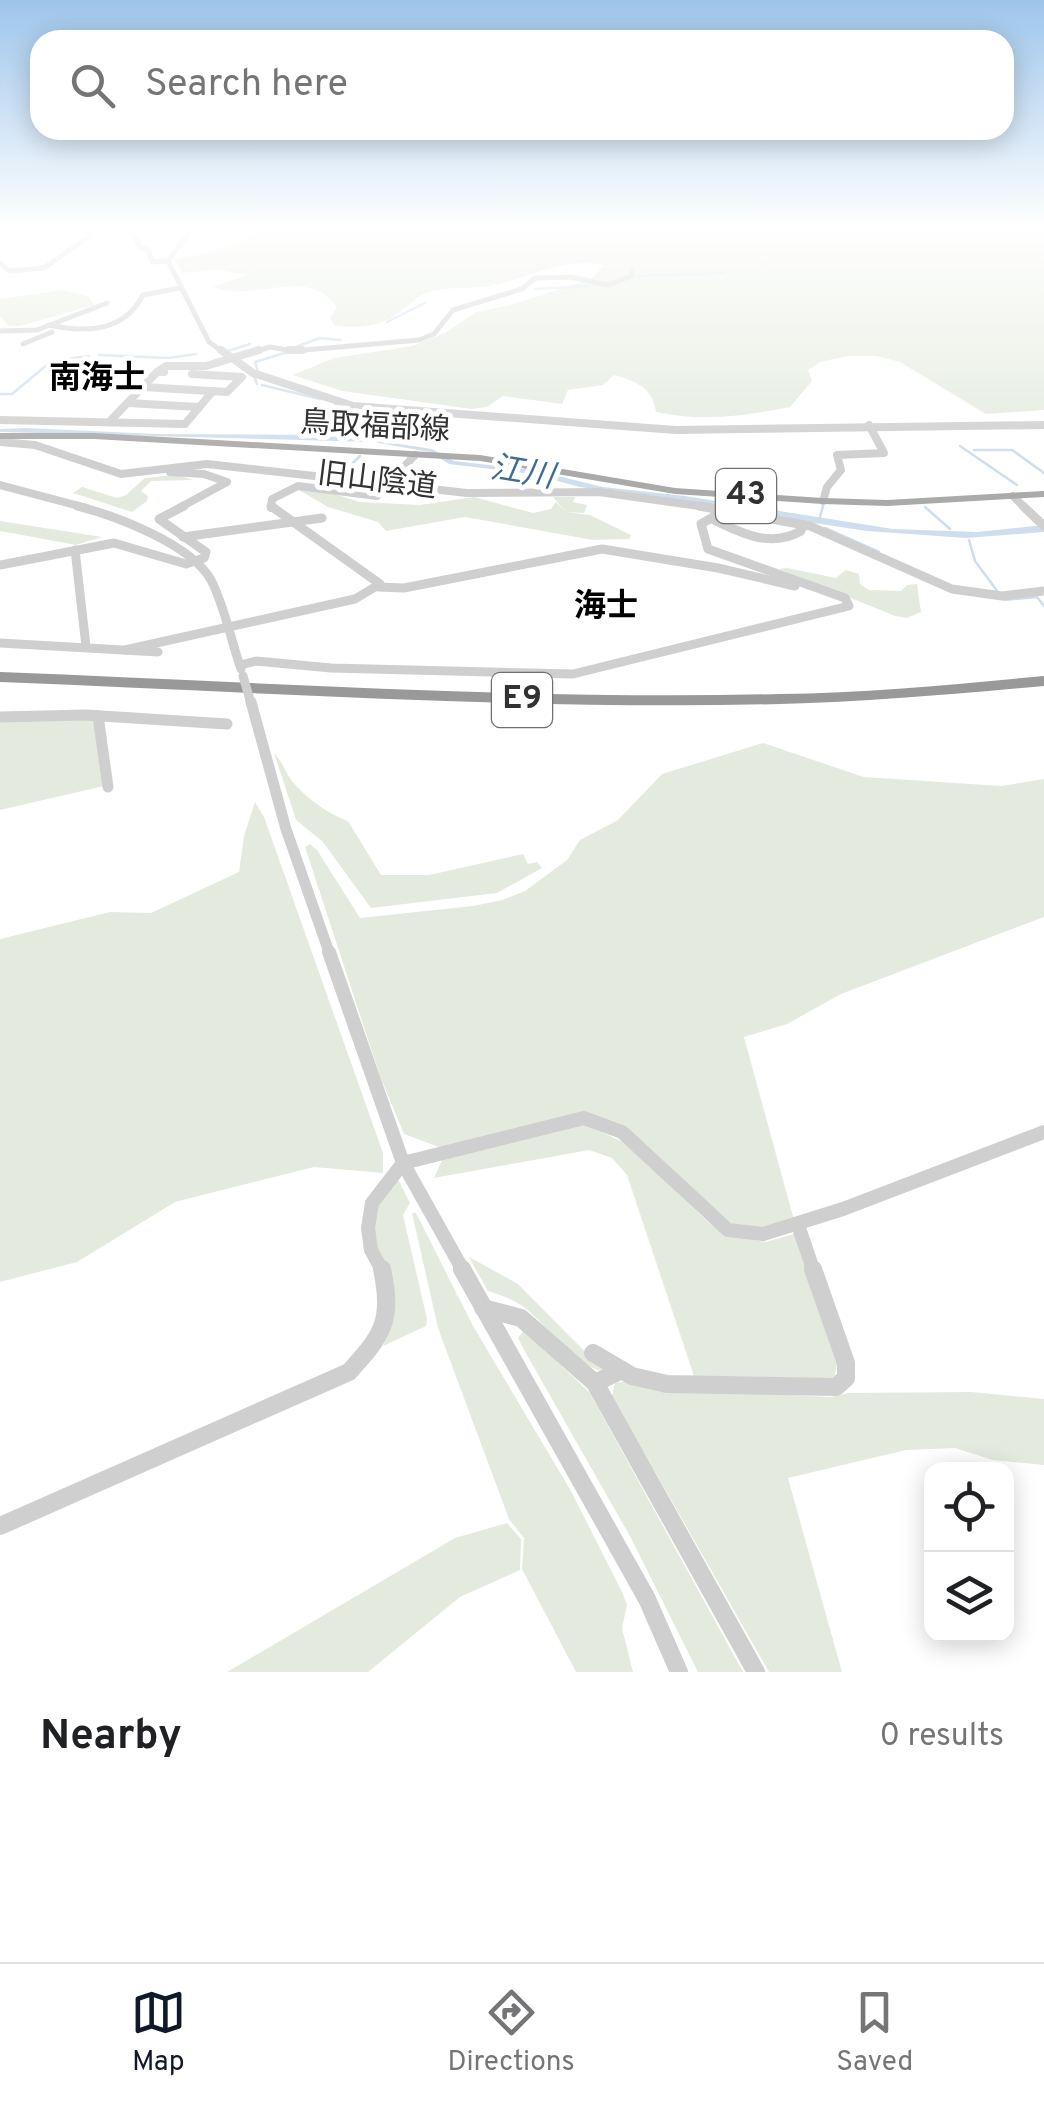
<!DOCTYPE html>
<meta charset="utf-8">
<style>
:root{--surface:#fff;--page:#f2f2f2;--text:#202124;--muted:#757577;--line:#e0e0e0;--accent:#111827}
body{margin:0;font-family:Overpass,"Noto Sans JP",sans-serif;background:var(--page);color:var(--text)}
.controls{position:absolute;right:30px;bottom:30px;display:grid;overflow:hidden;border-radius:20px;box-shadow:0 5px 25px #0003}
.controls button{width:90px;height:90px;display:grid;place-items:center;padding:0;border:0;border-bottom:2px solid var(--line);background:var(--surface);color:var(--text);font:50px sans-serif}
.list{margin:0;padding:0;list-style:none}
h2{display:flex;justify-content:space-between;align-items:center;height:130px;margin:0;padding:0 40px;font-size:42px}
h2 small{font-size:32px;font-weight:400;color:var(--muted)}
.icon{flex:none;width:55px;height:55px;fill:none;stroke:currentColor;stroke-width:2;stroke-linecap:round;stroke-linejoin:round}
.map{position:relative;flex:none;width:1044px;height:1672px;overflow:hidden}
.search{position:absolute;background:var(--surface);box-shadow:0 5px 25px #0003;left:30px;right:30px;top:30px;height:110px;display:flex;align-items:center;gap:25px;box-sizing:border-box;padding:0 35px;border-radius:30px;color:var(--muted);font-size:38px}
.sheet{height:290px;background:var(--surface)}
nav{display:flex;justify-content:space-around;align-items:center;box-sizing:border-box;height:140px;border-top:2px solid var(--line);background:var(--surface);font-size:28px;color:var(--muted)}
nav a{display:grid;justify-items:center;gap:5px}
nav .on{color:var(--accent)}
.map>svg:first-child{display:block}
.green{fill:#e4ebde}
.water{fill:#cedeee}
.lines{fill:none;stroke-linecap:round;stroke-linejoin:round}
.stream{stroke:#cedeee;stroke-width:2.5}
.minor-far5{stroke:#cfcfcf;stroke-width:5}
.minor-far4{stroke:#cfcfcf;stroke-width:8}
.minor-far3{stroke:#cfcfcf;stroke-width:9}
.minor-far2{stroke:#cfcfcf;stroke-width:11}
.minor-far1{stroke:#cfcfcf;stroke-width:14}
.minor{stroke:#cfcfcf;stroke-width:18}
.major{fill:#aaa;fill-rule:evenodd}
.highway{fill:#999;fill-rule:evenodd}
.minor-bridge{stroke:#cfcfcf;stroke-width:9}
.labels{text-anchor:middle;dominant-baseline:central;stroke-width:10;stroke-linejoin:round;paint-order:stroke}
.far-street-label{font-size:30px;fill:#323232;stroke:#fff}
.far-neighbourhood-label{font-size:32px;font-weight:bold;fill:#000;stroke:#fff}
.far-water-label{font-size:32px;font-style:italic;fill:#3e6c96;stroke:#fff}
.shield{fill:#fff;stroke:#707070;stroke-width:2.5}
.shield-label{font-size:32px;font-weight:bold;fill:#323232}
</style>
<div class="map">
<svg width="1044" height="1672" viewBox="0 0 1044 1672">
<rect width="100%" height="100%" fill="#fff"/>
<g class="green">
<path d="M265 229H1044V410L986 414 900 362 876 356H847L820 362 808 370 812 381 790 407C744 416 702 422 656 412 653 387 635 381 614 375L603 385 568 390 562 404 503 396 487 407 472 409 342 391 293 375 334 358 412 346 445 333 476 312 511 305 592 278 604 265C564 256 527 279 489 286 469 289 445 286 426 293 416 297 409 305 401 311 382 327 357 329 334 325L330 318 337 307C305 264 255 304 213 287L247 275 218 270 182 273 175 260 227 247Z"/>
<polygon points="62,290 89,297 94,305 20,326 9,326 0,316 0,299"/>
<polygon points="175,475 194,480 151,481 141,491 148,496 147,501 132,512 73,493 82,487 117,498 126,495 145,478"/>
<polygon points="299,490 325,491 360,502 420,505 474,497 533,513 551,509 556,502 565,511 553,497 575,497 573,502 587,505 584,513 566,512 590,515 631,535 629,539 593,540 465,517 386,531 378,522 328,507"/>
<polygon points="0,521 102,537 76,545 0,531"/>
<polygon points="787,568 836,578 846,570 859,574 860,584 869,590 901,591 907,585 917,584 921,612 907,618 895,616 779,569"/>
<polygon points="0,719 95,720 104,786 0,810"/>
<polygon points="763,743 864,777 1001,786 1044,779 1044,917 841,994 787,1024 744,1037 794,1220 763,1228 732,1224 621,1124 589,1114 439,1147 404,1134 380,1076 305,847 310,844 317,850 360,918 473,906 502,900 525,891 567,860 580,840 618,820 662,774"/>
<path d="M274 753C283 762 285 772 292 781 306 798 328 814 348 821L381 875H429L523 854 528 864 537 862 542 868 497 893 371 908 323 842 296 820Z"/>
<polygon points="255,802 264,817 383,1153 383,1173 314,1167 175,1202 77,1262 0,1282 0,939 110,912 151,913 239,872 244,836"/>
<polygon points="585,1124 627,1144 709,1223 727,1235 766,1242 797,1233 839,1356 834,1378 823,1382 695,1379 627,1175 612,1158 589,1150 434,1178 443,1158"/>
<polygon points="398,1179 410,1203 403,1215 427,1319 426,1326 383,1346 387,1337 373,1226 377,1204"/>
<polygon points="412,1213 416,1213 473,1326 571,1491 622,1592 627,1605 622,1628 633,1672 576,1672 522,1569 524,1538 509,1519 438,1328"/>
<path d="M469 1257 518 1284 604 1371C578 1369 546 1324 524 1307 512 1299 501 1295 488 1291Z"/>
<polygon points="524,1330 590,1393 743,1672 698,1672 631,1538 523,1348 518,1338"/>
<polygon points="626,1381 724,1392 831,1397 849,1393 971,1392 1044,1399 1044,1465 993,1460 955,1448 906,1450 788,1478 842,1672 769,1672 612,1396 615,1383"/>
<polygon points="507,1523 521,1539 520,1570 460,1597 368,1672 227,1672 455,1538"/>
</g>
<polygon class="water" points="27,428 156,434 340,435 432,449 454,461 533,470 603,487 685,496 893,529 977,532 1044,525 1044,532 966,538 867,531 580,487 532,474 449,464 430,452 373,442 0,432 0,429"/>
<g class="lines">
<g class="stream">
<polyline points="637,276 725,273"/>
<polyline points="535,289 589,286"/>
<polyline points="387,322 425,303"/>
<polyline points="293,348 320,338 341,340"/>
<polyline points="228,351 250,344"/>
<polyline points="99,355 168,358 196,354"/>
<polyline points="57,360 89,356"/>
<polyline points="258,372 255,362 288,352"/>
<polyline points="254,376 257,384"/>
<polyline points="262,385 320,399"/>
<polyline points="0,394 12,394 48,364"/>
<polyline points="312,435 336,404"/>
<polyline points="960,446 1017,485"/>
<polyline points="974,450 1012,450 1044,473"/>
<polyline points="360,456 343,473 375,475"/>
<polyline points="925,507 950,529"/>
<polyline points="820,517 823,506"/>
<polyline points="825,528 879,552"/>
<polyline points="969,540 975,561 998,592"/>
<polyline points="1004,600 1037,597 1044,606"/>
</g>
<g class="minor-far5">
<polyline points="89,231 131,230 140,247 148,249 152,262 168,261"/>
<polyline points="168,261 209,342 224,353"/>
<polyline points="168,261 192,229"/>
<polyline points="0,263 9,271 44,268 91,235 88,232 92,229"/>
<path d="M49 325C86 333 124 332 143 295L180 288"/>
<polyline points="0,331 37,330 107,303"/>
<polyline points="23,344 52,332"/>
<polyline points="251,353 270,347 293,351 419,340 434,334 453,310 522,289 535,278 571,277 608,285 632,276 632,269"/>
</g>
<g class="minor-far4">
<polyline points="221,350 253,373 353,406 676,430 1044,425"/>
<polyline points="289,350 302,350"/>
<polyline points="157,372 166,366 206,366 259,350"/>
<polyline points="143,387 227,392 242,377 192,374"/>
<polyline points="128,403 199,407"/>
<polyline points="0,420 185,424 213,391"/>
<polyline points="111,420 157,372 164,372"/>
<polyline points="0,442 35,445 121,474 207,464 467,493 599,492 713,508"/>
<polyline points="170,472 204,474 227,482 179,508"/>
<polyline points="0,485 87,508"/>
<polyline points="1013,496 1025,508"/>
<polyline points="823,501 827,487 841,470 837,455 884,453 869,425"/>
<polyline points="271,508 272,499 298,486 377,496 415,455"/>
</g>
<g class="minor-far3">
<path d="M77 506C116 516 191 544 211 580 225 607 231 641 241 669"/>
<polyline points="699,506 810,526 952,589 1002,596 1044,591"/>
<polyline points="1023,506 1044,526"/>
<path d="M714 520C743 534 771 548 801 531L803 524"/>
<polyline points="183,537 322,518"/>
<polyline points="75,550 86,646"/>
<polyline points="0,565 114,543 186,564 204,558 206,552 159,519 184,506"/>
<polyline points="378,587 404,588 602,549 718,568 795,586"/>
<polyline points="0,643 158,652"/>
<polyline points="125,650 355,599 380,584 271,506"/>
<polyline points="240,665 256,661 331,668 573,674 849,606 845,598 708,549 701,524 725,510"/>
<polyline points="250,700 251,705"/>
</g>
<g class="minor-far2">
<polyline points="251,702 286,829 330,955"/>
<polyline points="98,716 108,787"/>
<polyline points="0,717 86,715 227,724"/>
</g>
<g class="minor-far1">
<polyline points="329,952 403,1163 464,1272"/>
<polyline points="798,1225 814,1272"/>
<polyline points="383,1272 371,1250 368,1228 372,1203 403,1163 584,1118 622,1132 728,1230 763,1234 843,1209 1044,1132"/>
</g>
<g class="minor">
<polyline points="462,1269 647,1599 679,1672"/>
<polyline points="483,1308 521,1318 595,1383 756,1672"/>
<polyline points="593,1353 632,1376 667,1384 836,1387 846,1378 846,1363 813,1269"/>
<polyline points="595,1383 622,1370"/>
<path d="M0 1526 349 1372C383 1335 393 1320 382 1269"/>
</g>
<polygon class="major" points="0,433 94,433 480,455 675,488 823,498 887,500 1044,491 1044,497 887,506 823,504 675,494 480,461 94,439 0,439"/>
<path class="highway" d="M0 672C260 682 520 700 780 694 868 693 956 684 1044 676V686C956 694 868 702 780 704 520 710 260 692 0 682Z"/>
<polyline class="minor-bridge" points="243,676 250,700"/>
</g>
<linearGradient id="sky" x2="0" y2="1"><stop stop-color="#9dc5ea"/><stop offset="0.49" stop-color="#fff"/><stop offset="1" stop-color="#fff" stop-opacity="0"/></linearGradient>
<rect width="1044" height="463" fill="url(#sky)"/>
<g class="labels">
<g class="far-street-label">
<text transform="translate(375 428) rotate(3)">鳥取福部線</text>
<text transform="translate(377 482) rotate(7)">旧山陰道</text>
</g>
<g class="far-neighbourhood-label">
<text x="97" y="380">南海士</text>
<text x="606" y="608">海士</text>
</g>
<g class="far-water-label">
<text transform="translate(522 474) rotate(9)">江川</text>
</g>
<g class="shield">
<rect x="716" y="469" width="60" height="54" rx="8"/>
<rect x="492" y="673" width="60" height="54" rx="8"/>
</g>
<g class="shield-label">
<text x="746" y="496">43</text>
<text x="522" y="700">E9</text>
</g>
</g>
</svg>
<div class="controls">
<button><svg class="icon" aria-label="locate" viewBox="0 0 24 24"><circle cx="12" cy="12" r="6"/><path d="M12 2v4M12 18v4M2 12h4M18 12h4"/></svg></button>
<button><svg class="icon" aria-label="layers" viewBox="0 0 24 24"><path d="M12 4l9 5-9 5-9-5zM3 14l9 5 9-5"/></svg></button>
</div>
<div class="search"><svg class="icon" aria-label="search" viewBox="0 0 24 24"><circle cx="10" cy="10" r="6"/><path d="M15 15l6 6"/></svg>Search here</div>
</div>
<section class="sheet">
<h2>Nearby<small>0 results</small></h2>
<ul class="list">
</ul>
</section>
<nav>
<a class="on"><svg class="icon" aria-label="map" viewBox="0 0 24 24"><path d="M3 6l6-2 6 2 6-2v14l-6 2-6-2-6 2zM9 4v14M15 6v14"/></svg>Map</a>
<a><svg class="icon" aria-label="directions" viewBox="0 0 24 24"><path d="M12 3l9 9-9 9-9-9zM9 14v-3h6M13 9l2 2-2 2"/></svg>Directions</a>
<a><svg class="icon" aria-label="saved" viewBox="0 0 24 24"><path d="M7 4h10v16l-5-4-5 4z"/></svg>Saved</a>
</nav>
